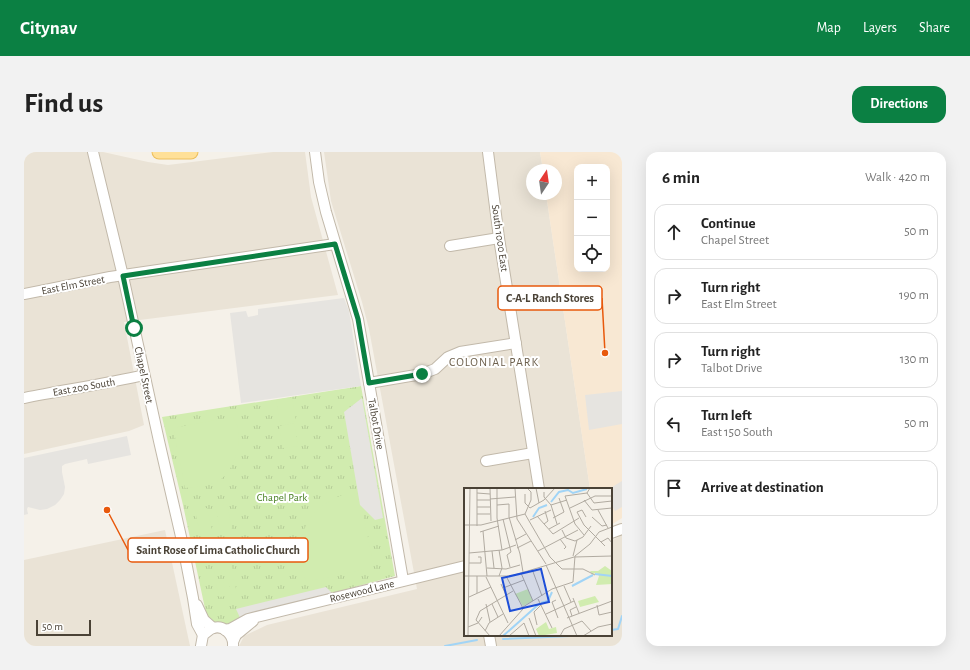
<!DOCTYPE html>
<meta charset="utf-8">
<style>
:root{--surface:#fff;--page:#f2f2f2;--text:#222;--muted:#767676;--line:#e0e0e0;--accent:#0b8043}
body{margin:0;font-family:"Alegreya Sans",sans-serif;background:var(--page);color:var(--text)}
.controls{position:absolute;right:12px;top:12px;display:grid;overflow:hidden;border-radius:8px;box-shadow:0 4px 16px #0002}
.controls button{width:36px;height:36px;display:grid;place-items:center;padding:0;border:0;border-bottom:1px solid var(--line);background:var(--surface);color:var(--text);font:20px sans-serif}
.compass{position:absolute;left:502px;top:12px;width:36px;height:36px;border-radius:50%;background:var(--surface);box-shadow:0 4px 16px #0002;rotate:13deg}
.scale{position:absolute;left:12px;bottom:10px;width:55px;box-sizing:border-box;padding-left:4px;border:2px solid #4a4236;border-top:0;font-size:11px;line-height:14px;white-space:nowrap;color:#4a4236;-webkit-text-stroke:3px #fff;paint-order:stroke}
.stop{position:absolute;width:12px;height:12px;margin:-9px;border:3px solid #0b8043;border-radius:50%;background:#fff}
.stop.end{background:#0b8043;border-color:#fff;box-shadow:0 1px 4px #0008}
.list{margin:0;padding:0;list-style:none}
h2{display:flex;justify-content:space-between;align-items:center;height:52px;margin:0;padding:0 16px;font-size:17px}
h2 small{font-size:13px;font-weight:400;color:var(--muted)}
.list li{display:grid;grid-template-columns:26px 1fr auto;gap:12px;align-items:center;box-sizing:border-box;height:56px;margin:0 8px 8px;padding:0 8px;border:1px solid var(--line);border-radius:12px}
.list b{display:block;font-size:15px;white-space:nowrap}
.list p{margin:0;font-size:13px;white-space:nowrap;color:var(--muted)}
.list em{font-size:13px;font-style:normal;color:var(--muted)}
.icon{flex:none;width:22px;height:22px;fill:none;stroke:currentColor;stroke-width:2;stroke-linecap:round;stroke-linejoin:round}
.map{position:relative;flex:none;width:598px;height:494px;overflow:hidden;border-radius:12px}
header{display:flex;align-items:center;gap:24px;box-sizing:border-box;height:56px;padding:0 20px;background:var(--accent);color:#fff}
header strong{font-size:19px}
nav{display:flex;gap:22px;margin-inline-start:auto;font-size:14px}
.intro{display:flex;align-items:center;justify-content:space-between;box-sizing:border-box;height:96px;padding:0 24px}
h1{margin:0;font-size:28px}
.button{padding:10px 18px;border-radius:12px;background:var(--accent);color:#fff;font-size:14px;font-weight:700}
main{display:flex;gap:24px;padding:0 24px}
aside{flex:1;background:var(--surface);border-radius:12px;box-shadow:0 4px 16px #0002}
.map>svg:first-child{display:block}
.residential{fill:#eae3d6}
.commercial{fill:#f8e8d3;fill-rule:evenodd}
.park{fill:url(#park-tufts)}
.pitch{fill:#d1ecaf}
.parking{fill:#e6e4e0}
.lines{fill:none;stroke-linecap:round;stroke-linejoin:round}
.stream{stroke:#a1d4f6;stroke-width:2}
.minor-casing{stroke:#c2b9aa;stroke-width:12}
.major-casing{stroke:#edc05f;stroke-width:15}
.minor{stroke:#fff;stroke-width:10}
.major{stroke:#ffe098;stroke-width:13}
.route{stroke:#0b8043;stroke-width:5}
.labels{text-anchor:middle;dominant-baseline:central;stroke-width:4;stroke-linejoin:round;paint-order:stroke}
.street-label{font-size:11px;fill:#4a4236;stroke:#fff}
.park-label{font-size:11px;fill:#498124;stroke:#fff}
.neighbourhood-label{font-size:12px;letter-spacing:1px;fill:#6d604d;stroke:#fff}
.inset-river{fill:none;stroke:#a1d4f6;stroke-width:2}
.inset-road{fill:none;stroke:#b1aba1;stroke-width:1}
.view{fill:#1d4ed8;fill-opacity:0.15;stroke:#1d4ed8;stroke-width:2}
.inset-edge{fill:none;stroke:#4a4236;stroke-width:2}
.leader{fill:none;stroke:#e8590c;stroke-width:1.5}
.callout-dot{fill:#e8590c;stroke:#fff;stroke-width:1.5}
.callout{fill:#fff;stroke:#e8590c;stroke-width:1.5}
.callout-label{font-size:12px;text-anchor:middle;font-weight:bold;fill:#4a4236}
</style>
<header>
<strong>Citynav</strong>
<nav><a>Map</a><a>Layers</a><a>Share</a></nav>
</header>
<div class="intro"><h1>Find us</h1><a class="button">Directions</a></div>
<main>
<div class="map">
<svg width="598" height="494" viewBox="0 0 598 494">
<defs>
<pattern id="park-tufts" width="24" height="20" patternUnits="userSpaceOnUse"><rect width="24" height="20" fill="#d1ecaf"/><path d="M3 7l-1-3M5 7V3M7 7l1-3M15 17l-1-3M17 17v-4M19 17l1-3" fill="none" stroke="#b5cc97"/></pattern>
</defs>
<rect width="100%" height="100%" fill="#f5f1e9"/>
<g class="residential">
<polygon points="0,0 79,0 124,10 144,13 249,0 281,0 287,45 314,143 100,170 120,273 105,279 0,302"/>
<polygon points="300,0 516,0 519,18 508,18 508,42 522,42 566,337 441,337 441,483 587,483 587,389 598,383 598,494 215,494 220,484 243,473 393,437 345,177 338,150 307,49"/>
<polygon points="141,378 166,494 0,494 0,408"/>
</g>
<path class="commercial" d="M516 0H598V366L587 373V337H566L522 42H532V18H519ZM553 15H583V117H553Z"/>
<polygon class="park" points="337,234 371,424 224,464 207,476 194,475 183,466 159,353 138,265"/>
<g class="pitch">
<polygon points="268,245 272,269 256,272 252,248"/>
<path d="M209 265C211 269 213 273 214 276 217 292 211 317 197 327 187 334 173 335 161 336L150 280 154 275Z"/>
<polygon points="270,271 274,294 259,296 255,274"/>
<path d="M320 342H335L349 410 342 417 282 430C281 425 278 420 277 415 273 396 278 374 291 360 298 352 310 347 320 342Z"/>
<polygon points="203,352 208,378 197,380 191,355"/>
<polygon points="183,356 189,382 177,385 171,359"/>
<polygon points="206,406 209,420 202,422 199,408"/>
<polygon points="195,409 198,423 191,424 188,410"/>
<polygon points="210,427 213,442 207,443 204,428"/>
<polygon points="199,429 202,444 195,445 192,431"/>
</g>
<g class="parking">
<polygon points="320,146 325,159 337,234 217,251 206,161 222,159 224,165 234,163 234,157"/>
<polygon points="598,239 598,272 565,278 561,243"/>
<polygon points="338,246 359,366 351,368 336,353 320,260"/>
<polygon points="103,284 107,303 64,312 63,307 41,312 38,314 38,320 41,335 40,342 36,348 31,353 23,357 16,358 4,355 3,357 4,362 0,363 0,306"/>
<polygon points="598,329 598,355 591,359 587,352 587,337 585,337"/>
<polygon points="302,435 309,442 218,470 212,457"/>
</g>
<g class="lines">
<g class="stream">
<polyline points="587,478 594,477 598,464"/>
<polyline points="479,487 569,483"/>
<polyline points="421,494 453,488"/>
</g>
<g class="minor-casing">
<g id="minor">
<polyline points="69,0 99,124 135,289 158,389 169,446 173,472 179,483"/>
<polyline points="291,0 295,30 302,60 334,167 379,428"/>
<polyline points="464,0 475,86 515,337"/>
<polyline points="426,94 475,86"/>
<polyline points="0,142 86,125 311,92"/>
<polyline points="345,231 398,222 411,217 424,205 436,200 492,191"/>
<path d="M0 246C40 238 81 232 120 223"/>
<polyline points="462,309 509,301"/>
<polyline points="587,381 598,377"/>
<polyline points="173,453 180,468 189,476"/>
<polyline points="201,478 206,477 224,467 441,414"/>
<polyline points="465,483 467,494"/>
<polyline points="209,490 212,483 229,469"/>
<path d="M177 494 179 483C182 481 185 478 187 477 199 471 210 483 209 494"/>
</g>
</g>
<g class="major-casing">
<polyline id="major" points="135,0 167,0"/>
</g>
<use href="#minor" class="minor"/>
<use href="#major" class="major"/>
</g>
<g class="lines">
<polyline class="route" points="110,176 99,124 311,92 334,167 345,231 398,222"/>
</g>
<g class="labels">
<g class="street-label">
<text transform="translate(476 86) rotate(82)">South 1000 East</text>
<text transform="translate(49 133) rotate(-11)">East Elm Street</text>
<text transform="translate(120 223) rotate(78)">Chapel Street</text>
<text transform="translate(60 235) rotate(-10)">East 200 South</text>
<text transform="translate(352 272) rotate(80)">Talbot Drive</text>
<text transform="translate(338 439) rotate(-14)">Rosewood Lane</text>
</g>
<g class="park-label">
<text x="258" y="345">Chapel Park</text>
</g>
<g class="neighbourhood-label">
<text x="470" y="210">COLONIAL PARK</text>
</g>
</g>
<g transform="translate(440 336)">
<rect width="148" height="148" fill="#f5f1e9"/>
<path d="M141 78 148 83V96L132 97 135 88 133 85 128 86 126 83H134ZM131 108 135 114 116 119 114 113Z" fill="#d1ecaf"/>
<path d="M82 134 85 141 92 139 93 145 75 148 72 141Z" fill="#d1ecaf"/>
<path d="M64 101 69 113 59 118 51 106Z" fill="#d1ecaf"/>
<path class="inset-river" d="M87 14 95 4 104 2 109 5 123 1M69 29 75 20 83 17M131 86 148 88M108 98 129 87M77 115 84 113 88 104M39 148 75 116"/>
<path class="inset-road" d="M26 0 27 33M33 0V30L38 62M51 0 53 31 82 76M72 0 75 15M80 4V9L87 17M13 5 26 6M123 5 130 15 148 13M61 6V15L66 20 80 12 91 0M26 11 51 9M13 12H26M120 12 128 22 148 20M33 17 45 16V29L56 66M87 17 93 36M87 17 103 12M13 19H26M106 20 131 8H148M134 22 144 40M13 26H26M61 26 86 69 98 81H119L131 87M61 26 67 12V4L63 0M73 28 89 46 115 30M122 29 118 22 113 24 120 37 141 58M128 29 138 38 143 37M89 30 100 24 95 10M39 31 47 64 43 67 46 79M66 32 87 22M80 36 84 33 81 23M0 37H17L61 26M13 38V0M85 41 96 35M98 42 102 50 111 53 119 49 127 38M19 43 23 88M16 44 35 38M120 47 111 36 101 8 123 5 126 0M96 51 102 59 100 61M51 52 62 46M137 54 144 50 148 55M53 60 67 53M28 63 30 80M74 63 114 42M5 65 38 62 52 57M56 66 59 84M109 68 113 52M5 75H17V69H14M82 77 113 148M23 80 42 81 56 77M68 81 78 108M57 85 69 113M0 88H47L110 69 148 68M13 88V105M35 88 38 80 35 62M42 88 59 120 57 119M22 89 44 135M37 96 42 107M100 98 107 114M39 100 60 92M5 109 27 99M109 110 115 125M74 111 88 140M92 112 88 114 94 130M22 116 26 134M28 116 34 129M133 117 135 127 148 124M59 119 88 101 109 94 111 68 126 56 135 44 148 39M16 123 49 103M16 123 12 132 26 148M82 126 110 113M108 128 106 122 112 119M65 130 72 148M103 130 148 113M73 137 70 124 77 117M4 139 14 135 18 129M21 143 25 135 39 126M4 148 6 0M35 148 59 121M45 148 60 135 65 148M96 148 100 141 118 133 127 143M119 148 134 139 148 136"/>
<path class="view" d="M77 81 85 114 46 123 38 90Z"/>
<rect width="148" height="148" class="inset-edge"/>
</g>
<path class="leader" d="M581 201L578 146M83 358L104 398"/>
<g class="callout-dot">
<circle cx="581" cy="201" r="4"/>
<circle cx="83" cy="358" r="4"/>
</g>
<g class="callout">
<rect x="474" y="134" width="104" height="24" rx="4"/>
<rect x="104" y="386" width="180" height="24" rx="4"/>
</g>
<g class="callout-label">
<text x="526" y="150">C-A-L Ranch Stores</text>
<text x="194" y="402">Saint Rose of Lima Catholic Church</text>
</g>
</svg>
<div class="controls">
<button>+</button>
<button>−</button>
<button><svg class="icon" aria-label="locate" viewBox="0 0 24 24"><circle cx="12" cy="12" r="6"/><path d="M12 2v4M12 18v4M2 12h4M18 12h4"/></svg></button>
</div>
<svg class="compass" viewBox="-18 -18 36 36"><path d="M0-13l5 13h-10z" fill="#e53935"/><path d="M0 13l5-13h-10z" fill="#767676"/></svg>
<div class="scale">50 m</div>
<div class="stop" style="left:110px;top:176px"></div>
<div class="stop end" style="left:398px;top:222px"></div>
</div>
<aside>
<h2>6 min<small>Walk · 420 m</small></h2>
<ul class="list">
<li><svg class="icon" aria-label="ahead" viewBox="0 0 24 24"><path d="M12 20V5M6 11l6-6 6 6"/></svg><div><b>Continue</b><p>Chapel Street</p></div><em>50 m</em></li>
<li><svg class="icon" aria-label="right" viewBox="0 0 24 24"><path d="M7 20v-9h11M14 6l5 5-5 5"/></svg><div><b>Turn right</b><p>East Elm Street</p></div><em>190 m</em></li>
<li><svg class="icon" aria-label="right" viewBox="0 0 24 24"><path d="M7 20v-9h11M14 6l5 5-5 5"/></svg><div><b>Turn right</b><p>Talbot Drive</p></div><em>130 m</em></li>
<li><svg class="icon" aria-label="left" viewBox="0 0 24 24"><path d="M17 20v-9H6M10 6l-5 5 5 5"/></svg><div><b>Turn left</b><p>East 150 South</p></div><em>50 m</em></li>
<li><svg class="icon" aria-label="arrive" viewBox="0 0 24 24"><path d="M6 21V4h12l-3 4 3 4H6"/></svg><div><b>Arrive at destination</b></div></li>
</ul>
</aside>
</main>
